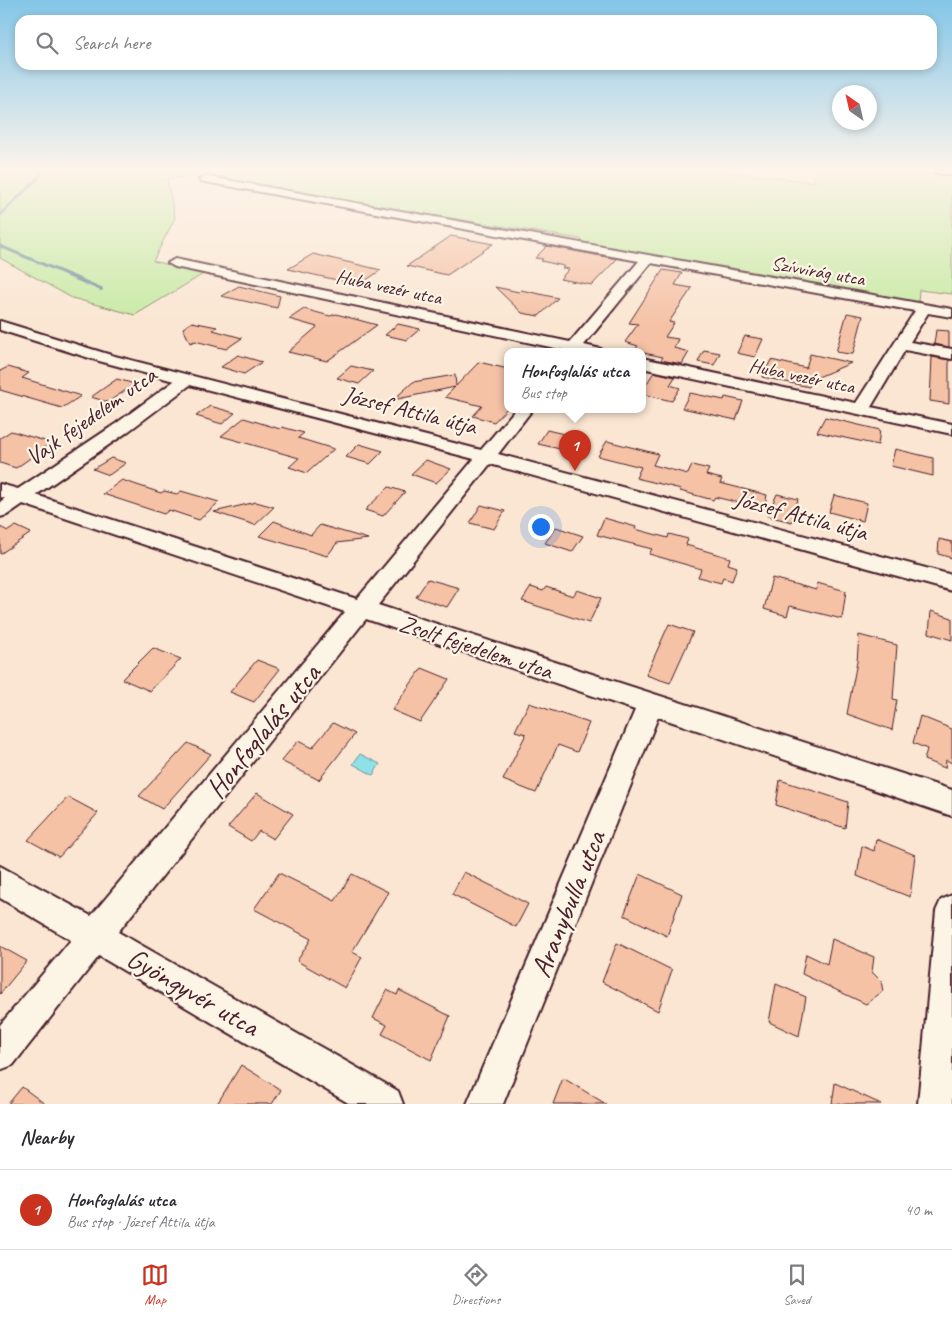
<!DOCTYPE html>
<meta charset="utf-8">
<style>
:root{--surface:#fff;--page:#f7f7f7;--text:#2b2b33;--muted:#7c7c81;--line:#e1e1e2;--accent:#c8321e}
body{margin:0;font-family:Caveat,sans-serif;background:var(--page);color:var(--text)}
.compass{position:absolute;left:832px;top:85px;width:45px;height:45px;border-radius:50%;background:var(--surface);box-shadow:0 2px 8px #0003;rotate:326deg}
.you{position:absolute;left:540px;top:526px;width:18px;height:18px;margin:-12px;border:4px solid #fff;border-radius:50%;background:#1a73e8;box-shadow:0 0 0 8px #1a73e833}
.badge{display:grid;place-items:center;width:32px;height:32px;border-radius:50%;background:var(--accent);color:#fff;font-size:16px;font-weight:700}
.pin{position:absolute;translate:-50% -41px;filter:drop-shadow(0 1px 2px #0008)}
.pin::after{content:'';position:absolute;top:26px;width:18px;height:15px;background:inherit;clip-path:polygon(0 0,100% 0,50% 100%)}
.popup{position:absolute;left:504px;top:348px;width:142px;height:65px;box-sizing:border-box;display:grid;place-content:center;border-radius:10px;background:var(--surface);filter:drop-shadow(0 1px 4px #0005);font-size:16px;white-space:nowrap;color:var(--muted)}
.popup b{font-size:19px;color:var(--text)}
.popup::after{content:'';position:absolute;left:50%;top:100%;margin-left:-10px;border:10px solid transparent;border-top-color:var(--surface)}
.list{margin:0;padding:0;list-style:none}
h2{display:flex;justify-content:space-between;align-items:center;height:65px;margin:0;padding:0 20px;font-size:21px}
h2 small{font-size:16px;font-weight:400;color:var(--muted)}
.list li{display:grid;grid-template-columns:32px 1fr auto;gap:15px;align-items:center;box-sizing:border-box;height:80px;padding:0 20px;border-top:1px solid var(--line)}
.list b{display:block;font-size:19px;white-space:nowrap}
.list p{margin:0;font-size:16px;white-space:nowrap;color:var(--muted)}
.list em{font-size:16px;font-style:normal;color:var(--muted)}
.icon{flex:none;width:28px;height:28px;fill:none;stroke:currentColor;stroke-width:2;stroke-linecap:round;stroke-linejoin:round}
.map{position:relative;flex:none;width:952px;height:1104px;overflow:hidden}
.search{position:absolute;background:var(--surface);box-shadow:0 2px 8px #0003;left:15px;right:15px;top:15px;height:55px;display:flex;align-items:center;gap:12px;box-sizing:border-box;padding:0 18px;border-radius:15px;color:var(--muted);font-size:19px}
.sheet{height:145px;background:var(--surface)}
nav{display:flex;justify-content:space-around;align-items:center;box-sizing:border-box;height:70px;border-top:1px solid var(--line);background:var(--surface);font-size:14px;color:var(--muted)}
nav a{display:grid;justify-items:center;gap:2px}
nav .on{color:var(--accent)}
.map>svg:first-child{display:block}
.green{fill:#c7eaa4;stroke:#888468}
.water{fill:#8fe1e8;stroke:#73939c}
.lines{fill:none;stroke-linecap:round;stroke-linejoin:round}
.stream-far1{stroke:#73939c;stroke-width:3}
.stream{stroke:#73939c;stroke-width:4}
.building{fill:#f5c2a6;stroke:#4a1f2b}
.minor-casing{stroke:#4a1f2b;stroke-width:4}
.major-casing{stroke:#4a1f2b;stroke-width:4}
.minor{fill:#fcf5e5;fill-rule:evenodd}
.major{fill:#fcf5e5;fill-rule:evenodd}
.labels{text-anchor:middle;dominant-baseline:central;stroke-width:4.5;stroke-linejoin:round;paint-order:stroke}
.far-street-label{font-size:20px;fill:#4a1f2b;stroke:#fcf5e5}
.street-label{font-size:24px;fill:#4a1f2b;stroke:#fcf5e5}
.near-street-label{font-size:29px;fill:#4a1f2b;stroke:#fcf5e5}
</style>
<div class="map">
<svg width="952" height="1104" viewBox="0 0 952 1104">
<rect width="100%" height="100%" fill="#fae6d2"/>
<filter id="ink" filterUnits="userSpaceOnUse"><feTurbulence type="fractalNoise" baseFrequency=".02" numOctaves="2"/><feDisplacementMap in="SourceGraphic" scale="10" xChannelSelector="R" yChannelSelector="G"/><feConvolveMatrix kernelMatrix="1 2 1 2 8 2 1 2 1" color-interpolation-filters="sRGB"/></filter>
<g filter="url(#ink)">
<polygon class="green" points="0,170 712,170 814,182 815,170 883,170 952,176 952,294 919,290 918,303 589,246 580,239 190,176 167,179 175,218 153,261 205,273 135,315 72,298 0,258"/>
<polygon class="water" points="360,754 380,764 373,775 353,764"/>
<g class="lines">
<g class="stream-far1">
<polyline points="0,215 40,176 39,170"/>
<polyline points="0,246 71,276"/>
</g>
<polyline class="stream" points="68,275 101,289"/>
</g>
<g class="building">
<polygon points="451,236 493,244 447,275 407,266"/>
<polygon points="547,246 617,259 592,285 560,279 569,269 562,268 564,266 541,261 543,259 535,258"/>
<polygon points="313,254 381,270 359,285 288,269"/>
<polygon points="663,270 682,273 675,285 692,288 669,322 674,323 665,337 678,339 674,348 689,352 682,364 661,360 663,357 634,351 638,346 625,342 638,324 629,323"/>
<polygon points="239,286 280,296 277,308 221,296"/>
<polygon points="495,287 519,292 521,290 558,298 539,316 522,313"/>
<polygon points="304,309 330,316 336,314 377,325 327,361 288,352 317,327 289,319"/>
<polygon points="847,313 863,316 853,354 850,354 836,352"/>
<polygon points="192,322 217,327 213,330 242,338 226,349 195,341 190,343 183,328"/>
<polygon points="398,324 420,329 407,340 385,335"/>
<polygon points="936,330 949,331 949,347 934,344"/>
<polygon points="745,336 763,339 755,357 737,353"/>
<polygon points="704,350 720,353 714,365 698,362"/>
<polygon points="810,354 851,363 811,380 809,387 762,377 771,360 806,368"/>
<polygon points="238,355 262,362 244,374 221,367"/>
<polygon points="932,357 949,360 949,404 930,401"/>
<polygon points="479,362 508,369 508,407 494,422 473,416 482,406 445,397 455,387 393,400 413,382 455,375 456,386"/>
<polygon points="351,366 373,371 359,384 337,378"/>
<polygon points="8,367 29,373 22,378 81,396 62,408 0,390 0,371"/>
<polygon points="654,372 675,377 670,385 680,388 672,401 642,394 642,391"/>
<polygon points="117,379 135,384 108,402 91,397"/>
<polygon points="690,393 724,400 725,397 743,401 736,420 682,408"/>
<polygon points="210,406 235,413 222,424 196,416"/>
<polygon points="825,417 880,430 878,445 817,432"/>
<polygon points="244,418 280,429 282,427 304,433 298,438 334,449 307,473 289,467 299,458 221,436"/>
<polygon points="547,430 568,435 560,449 538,444"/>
<polygon points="11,431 52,443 16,468 0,463 0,438"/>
<polygon points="607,441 658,454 653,465 688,474 692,465 709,469 706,475 722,479 720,483 767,495 764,509 715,497 713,500 680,491 681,489 636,478 641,467 598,456"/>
<polygon points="359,444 383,451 370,464 346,457"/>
<polygon points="895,449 933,458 933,476 891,466"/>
<polygon points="111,458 126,463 109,475 93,469"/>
<polygon points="426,460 451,469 436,483 411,474"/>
<polygon points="122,480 161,493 164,491 177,494 181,491 219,502 199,520 169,510 164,514 103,494"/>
<polygon points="389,487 405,492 383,516 365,510"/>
<polygon points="777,494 798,499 792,522 767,516"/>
<polygon points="834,495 867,503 863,521 829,512"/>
<polygon points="256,502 274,507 255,525 214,512"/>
<polygon points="481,505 505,511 494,529 470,523"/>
<polygon points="604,518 636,527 635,529 668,538 669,534 688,539 686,545 730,558 728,564 737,567 732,581 723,578 721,583 698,577 701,569 649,554 652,549 597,535"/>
<polygon points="274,521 311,535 320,525 368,539 337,543 327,556 259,536"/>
<polygon points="16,526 31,533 0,554 0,527 8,531"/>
<polygon points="556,527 583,536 572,552 545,543"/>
<polygon points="939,539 952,542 952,558 938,554"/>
<polygon points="772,578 816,590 817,583 846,591 842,619 790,606 787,616 764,609"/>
<polygon points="428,579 459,588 447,607 416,597"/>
<polygon points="531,587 543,591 546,587 573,596 577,590 601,598 589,623 522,601"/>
<polygon points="931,611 952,618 952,640 929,633"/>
<polygon points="669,624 693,632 670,683 646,675"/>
<polygon points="859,635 897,645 893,699 897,700 892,730 847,714 857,662"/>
<polygon points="153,648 181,659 150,691 122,679"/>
<polygon points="257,660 280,669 254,702 230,692"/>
<polygon points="422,668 449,679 420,722 392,710"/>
<polygon points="529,703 589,723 577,752 558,745 536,793 503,780 526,734 515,731"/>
<polygon points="920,716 952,729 952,763 946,760 945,768 924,760 927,749 913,743"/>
<polygon points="333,723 355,734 319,780 281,761 298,741 312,748"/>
<polygon points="188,743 211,754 162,809 139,796"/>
<polygon points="780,780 848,802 845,828 776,805"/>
<polygon points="257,793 293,814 273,839 259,831 251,841 228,827"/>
<polygon points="68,797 98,813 59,857 28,840"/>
<polygon points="876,839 915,855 910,897 857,876 862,846 874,851"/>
<polygon points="464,872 528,904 516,927 452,894"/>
<polygon points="279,873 335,901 352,874 388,892 352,952 362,957 345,988 297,961 311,939 254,909"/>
<polygon points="640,874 682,894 667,936 624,915"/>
<polygon points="832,939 874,957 872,972 881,981 883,991 866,1004 802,974 806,954 827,964"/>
<polygon points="617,943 672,970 658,1011 602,982"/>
<polygon points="0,946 27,961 0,994"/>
<polygon points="776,984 806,997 799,1036 769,1022"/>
<polygon points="387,990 397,995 399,990 450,1016 431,1060 382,1034 387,1025 373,1018"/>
<polygon points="241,1065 281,1090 272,1104 217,1104"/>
<polygon points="563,1078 606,1104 553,1104"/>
<polygon points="835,1083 881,1104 832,1104"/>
<polygon points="22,1087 45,1104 8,1104"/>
</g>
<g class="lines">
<g class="minor-casing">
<g id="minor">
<polygon points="204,176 952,309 952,317 928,313 910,342 952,349 952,359 905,350 871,407 952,424 952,434 642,368 642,358 856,403 915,311 651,263 584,345 601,349 603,352 562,352 564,350 175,267 168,263 175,259 570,342 639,261 200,181 199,179"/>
<path d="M0 321 111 355 481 450 515 410H532L498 454 952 575V591L490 464 378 605 952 790V816L658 717 503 1104H467L635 710 366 619 118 932 398 1091 403 1104H350L99 956 13 1065 0 1070V1025L71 940 0 898V866L91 916 345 612 23 504 7 515 0 517V502L5 498 0 497V484L18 489 114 425 174 381 99 361 0 330ZM190 385 474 459 357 599 36 495 126 433Z"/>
<polygon points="952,895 952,1104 918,1104 936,911 941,900"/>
</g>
</g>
<g class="major-casing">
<polygon id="major" points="935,170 952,170 952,175 936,173"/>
</g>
<use href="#minor" class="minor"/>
<use href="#major" class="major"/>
</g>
</g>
<linearGradient id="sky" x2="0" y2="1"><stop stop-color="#84c6e8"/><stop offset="0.52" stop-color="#fdf4eb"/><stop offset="1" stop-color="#fdf4eb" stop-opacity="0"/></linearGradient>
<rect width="952" height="325" fill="url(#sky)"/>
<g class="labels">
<g class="far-street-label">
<text transform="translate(818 271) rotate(10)">Szívvirág utca</text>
<text transform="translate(389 287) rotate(12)">Huba vezér utca</text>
<text transform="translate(802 376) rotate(12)">Huba vezér utca</text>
</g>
<g class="street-label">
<text transform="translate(410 410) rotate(14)">József Attila útja</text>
<text transform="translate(91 416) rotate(-35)">Vajk fejedelem utca</text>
<text transform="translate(801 515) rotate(15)">József Attila útja</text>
<text transform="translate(476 647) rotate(18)">Zsolt fejedelem utca</text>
</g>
<g class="near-street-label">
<text transform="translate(263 731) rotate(-51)">Honfoglalás utca</text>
<text transform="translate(568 904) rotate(-68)">Aranybulla utca</text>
<text transform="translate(193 992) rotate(30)">Gyöngyvér utca</text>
</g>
</g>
</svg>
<svg class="compass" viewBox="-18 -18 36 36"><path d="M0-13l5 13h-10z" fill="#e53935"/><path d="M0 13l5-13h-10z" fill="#7c7c81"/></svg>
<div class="you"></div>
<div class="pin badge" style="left:575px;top:471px">1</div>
<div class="popup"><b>Honfoglalás utca</b>Bus stop</div>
<div class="search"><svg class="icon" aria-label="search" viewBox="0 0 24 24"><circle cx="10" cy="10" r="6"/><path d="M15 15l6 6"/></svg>Search here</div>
</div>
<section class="sheet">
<h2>Nearby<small></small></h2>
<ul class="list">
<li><span class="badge">1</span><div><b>Honfoglalás utca</b><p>Bus stop · József Attila útja</p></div><em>40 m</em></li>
</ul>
</section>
<nav>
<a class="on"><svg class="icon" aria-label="map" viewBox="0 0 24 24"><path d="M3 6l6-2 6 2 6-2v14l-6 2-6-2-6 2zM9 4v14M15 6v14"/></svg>Map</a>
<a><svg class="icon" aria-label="directions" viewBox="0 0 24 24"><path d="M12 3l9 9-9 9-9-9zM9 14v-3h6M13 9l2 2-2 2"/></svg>Directions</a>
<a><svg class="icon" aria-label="saved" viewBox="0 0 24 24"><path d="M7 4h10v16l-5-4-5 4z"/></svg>Saved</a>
</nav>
